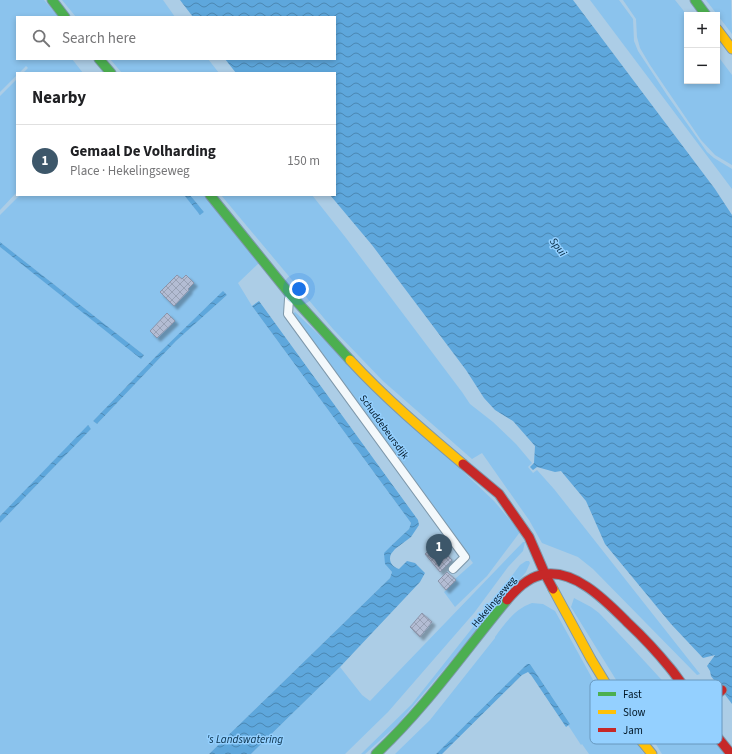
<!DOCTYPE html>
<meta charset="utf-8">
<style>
:root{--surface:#fff;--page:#f6f6f6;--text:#202124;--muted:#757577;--line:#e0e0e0;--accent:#3d576a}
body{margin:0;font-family:"Source Sans 3",sans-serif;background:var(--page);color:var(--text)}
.controls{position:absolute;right:12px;top:12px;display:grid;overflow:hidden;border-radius:0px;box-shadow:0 2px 6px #0003}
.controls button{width:36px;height:36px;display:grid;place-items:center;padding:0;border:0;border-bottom:1px solid var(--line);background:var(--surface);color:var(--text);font:20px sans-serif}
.you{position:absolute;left:299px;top:289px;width:14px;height:14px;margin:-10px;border:3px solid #fff;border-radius:50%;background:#1a73e8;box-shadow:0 0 0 6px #1a73e833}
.badge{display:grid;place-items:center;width:26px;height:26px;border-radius:50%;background:var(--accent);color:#fff;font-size:13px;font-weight:700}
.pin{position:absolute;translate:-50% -33px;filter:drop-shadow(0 1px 2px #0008)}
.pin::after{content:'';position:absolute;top:21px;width:14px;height:12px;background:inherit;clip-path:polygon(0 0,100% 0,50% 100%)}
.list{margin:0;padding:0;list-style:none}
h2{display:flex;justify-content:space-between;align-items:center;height:52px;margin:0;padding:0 16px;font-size:17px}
h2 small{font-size:13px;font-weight:400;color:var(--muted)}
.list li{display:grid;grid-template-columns:26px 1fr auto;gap:12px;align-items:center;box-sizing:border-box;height:72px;padding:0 16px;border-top:1px solid var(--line)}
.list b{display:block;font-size:15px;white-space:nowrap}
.list p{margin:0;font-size:13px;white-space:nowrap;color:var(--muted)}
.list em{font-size:13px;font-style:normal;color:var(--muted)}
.icon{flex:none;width:22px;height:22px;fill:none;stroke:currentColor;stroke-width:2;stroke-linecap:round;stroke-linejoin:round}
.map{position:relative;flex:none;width:732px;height:754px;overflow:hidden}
.search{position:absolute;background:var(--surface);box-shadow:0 2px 6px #0003;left:16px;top:16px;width:320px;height:44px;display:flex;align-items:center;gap:10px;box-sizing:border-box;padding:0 14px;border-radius:0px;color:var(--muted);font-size:15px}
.panel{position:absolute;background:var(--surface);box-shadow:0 2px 6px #0003;left:16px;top:72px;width:320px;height:124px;border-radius:0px}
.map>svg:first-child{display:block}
.grass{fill:#8bc3ed;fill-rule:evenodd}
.water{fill:url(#water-waves)}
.building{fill:url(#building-cross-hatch);stroke:#8a95ab;filter:url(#shadow)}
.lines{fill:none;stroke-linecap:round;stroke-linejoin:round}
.lane-casing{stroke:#7e98ab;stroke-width:10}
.fast-casing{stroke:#7e98ab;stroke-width:11}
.slow-casing{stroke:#7e98ab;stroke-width:11}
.jam-casing{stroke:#7e98ab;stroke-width:11}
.lane{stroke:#f3f8fb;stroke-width:8}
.fast{stroke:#4caf50;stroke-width:9}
.slow{stroke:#ffc107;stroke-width:9}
.jam{stroke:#c62828;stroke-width:9}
.labels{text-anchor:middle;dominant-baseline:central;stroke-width:3;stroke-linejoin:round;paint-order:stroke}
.street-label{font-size:10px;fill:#011727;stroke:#94d0ff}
.water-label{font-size:11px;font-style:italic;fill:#062d47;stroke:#94d0ff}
.key{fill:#94d0ff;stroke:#6898be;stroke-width:1}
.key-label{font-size:11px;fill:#011727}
</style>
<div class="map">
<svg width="732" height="754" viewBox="0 0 732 754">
<defs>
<pattern id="water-waves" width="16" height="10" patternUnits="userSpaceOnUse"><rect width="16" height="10" fill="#5ea7dc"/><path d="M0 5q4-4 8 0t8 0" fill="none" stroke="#4b87b2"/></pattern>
<pattern id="building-cross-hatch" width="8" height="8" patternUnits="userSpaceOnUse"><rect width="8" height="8" fill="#b3bcd3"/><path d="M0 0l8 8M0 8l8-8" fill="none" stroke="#98a1b5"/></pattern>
<filter id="shadow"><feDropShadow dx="3.5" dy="3.5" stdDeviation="1" flood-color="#0004"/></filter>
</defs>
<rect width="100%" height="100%" fill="#accde6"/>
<g class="grass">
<polygon points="0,0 44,0 59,17 17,17 17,59 72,59 83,73 23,73 28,68 26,66 19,73 17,73 17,75 0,92"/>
<polygon points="62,0 163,0 175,17 76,17"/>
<polygon points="590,0 619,0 633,19 634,41 638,51 667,95 707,152 714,158 732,169 732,189"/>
<polygon points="623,0 675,0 687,15 687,81 717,81 717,55 732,75 732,165 715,155 701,140 650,65 640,48 637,37 636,19"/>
<polygon points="706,0 731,0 732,34"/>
<polygon points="110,59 208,59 219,73 122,73"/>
<polygon points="17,79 17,192 0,210 0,96"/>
<path d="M20 195H184L200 214 204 212 190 195H205L259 263 238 283 252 306 411 523 409 529 394 543 385 564 392 572 390 578 209 754H0V523L91 429 88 426 0 516V247L141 358 144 355 0 242V215ZM223 292 227 295 176 341 97 424 93 421 160 352Z"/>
<polygon points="221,195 312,195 346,238 462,392 470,404 493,422 516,444 532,463 528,467 533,473 537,470 554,489 700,674 697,675 593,569 578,557 542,543 529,520 482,453 472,459 383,381 333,329"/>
<polygon points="295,312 494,501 520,532 487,576 455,607 444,592 456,581 455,579 473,563 302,332 292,315"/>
<polygon points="523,542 525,542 523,551 508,567 474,613 388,712 345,754 251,754 340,667 362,695 370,701"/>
<polygon points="526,561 529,561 530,563 526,572 397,725 365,754 361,754 412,704 481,617 520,565"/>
<path d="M574 598 591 607 599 613C643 659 686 705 726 754H662L571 607Z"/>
<path d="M532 603 543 604 555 611 608 707 605 711 592 720 597 726 612 718 620 720 644 754H589L582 744 581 745 568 725 570 724 530 664H527L436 754H395L430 720 495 638V637C505 623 515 609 532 603Z"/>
</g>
<g class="water">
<polygon points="180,0 573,0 715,189 732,215 732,704 711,676 710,671 707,666 715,655 703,658 671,624 605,544 586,501 561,471 555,472 537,467 533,470 530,467 534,463 535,446 513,421 495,410 484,398 466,370 372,245 330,195 335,195 335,73 236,73 225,59 335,59 335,17 193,17"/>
<polygon points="184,195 190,195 204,212 200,215"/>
<polygon points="0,242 144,355 141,359 0,247"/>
<polygon points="223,291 227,295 176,341 97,424 93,421 160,352"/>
<path d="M259 301 418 520 419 525 411 537 395 549 391 554C388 561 392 567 399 569L407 561 415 563 425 573 420 582 340 667 251 754H209L390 578 392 572 385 564 384 553 394 543 409 529 411 523 252 306Z"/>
<polygon points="88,425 91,429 0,523 0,516"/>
<polygon points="527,664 530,664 570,724 566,727 531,675 528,672 522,675 442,754 436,754"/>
</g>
<g class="building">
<polygon points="177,275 182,279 186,275 194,283 188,289 189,290 174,306 160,292"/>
<polygon points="167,313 175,321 157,338 150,331"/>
<polygon points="436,544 452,560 440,572 425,554"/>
<polygon points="447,572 456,580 446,590 438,581"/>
<polygon points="422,613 432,622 420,637 410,627"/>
</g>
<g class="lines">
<g class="lane-casing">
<polyline id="lane" points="289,299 288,314 465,557 453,569"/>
</g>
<g class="fast-casing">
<g id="fast">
<polyline points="52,0 65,17"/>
<polyline points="695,0 706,15"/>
<polyline points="99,59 111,73"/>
<polyline points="210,195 289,293 350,360"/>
<path d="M376 754C427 706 463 653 507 600"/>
</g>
</g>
<g class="slow-casing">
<g id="slow">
<polyline points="717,29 732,49"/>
<path d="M350 360C385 398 424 431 463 464"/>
<polyline points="553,589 591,659 639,738 652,754"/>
</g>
</g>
<g class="jam-casing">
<g id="jam">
<polyline points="463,464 499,494 529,537 545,574 553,589"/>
<path d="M507 600C516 590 527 578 541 575 574 567 607 602 628 623 643 637 657 652 670 668 678 677 689 698 701 701 709 703 717 694 722 690"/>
<polyline points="701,701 707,724 731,754"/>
</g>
</g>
<use href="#lane" class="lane"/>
<use href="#fast" class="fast"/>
<use href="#slow" class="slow"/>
<use href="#jam" class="jam"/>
</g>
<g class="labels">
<g class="street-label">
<text transform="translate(384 427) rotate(54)">Schuddebeursdijk</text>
<text transform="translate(494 602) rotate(-50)">Hekelingseweg</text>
</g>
<g class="water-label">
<text transform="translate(558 247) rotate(52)">Spui</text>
<text x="245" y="739">'s Landswatering</text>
</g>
</g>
<rect x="590" y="680" width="132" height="64" rx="6" class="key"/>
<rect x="598" y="692" width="18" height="4" fill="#4caf50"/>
<rect x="598" y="710" width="18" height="4" fill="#ffc107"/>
<rect x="598" y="728" width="18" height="4" fill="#c62828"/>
<g class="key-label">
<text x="623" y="698">Fast</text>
<text x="623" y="716">Slow</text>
<text x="623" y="734">Jam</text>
</g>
</svg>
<div class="controls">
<button>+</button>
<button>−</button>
</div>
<div class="you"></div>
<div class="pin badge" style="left:439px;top:567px">1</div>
<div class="search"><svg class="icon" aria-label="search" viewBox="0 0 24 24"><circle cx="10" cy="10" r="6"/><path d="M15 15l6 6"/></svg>Search here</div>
<section class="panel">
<h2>Nearby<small></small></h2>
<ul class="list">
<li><span class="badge">1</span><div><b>Gemaal De Volharding</b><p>Place · Hekelingseweg</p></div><em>150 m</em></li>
</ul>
</section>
</div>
